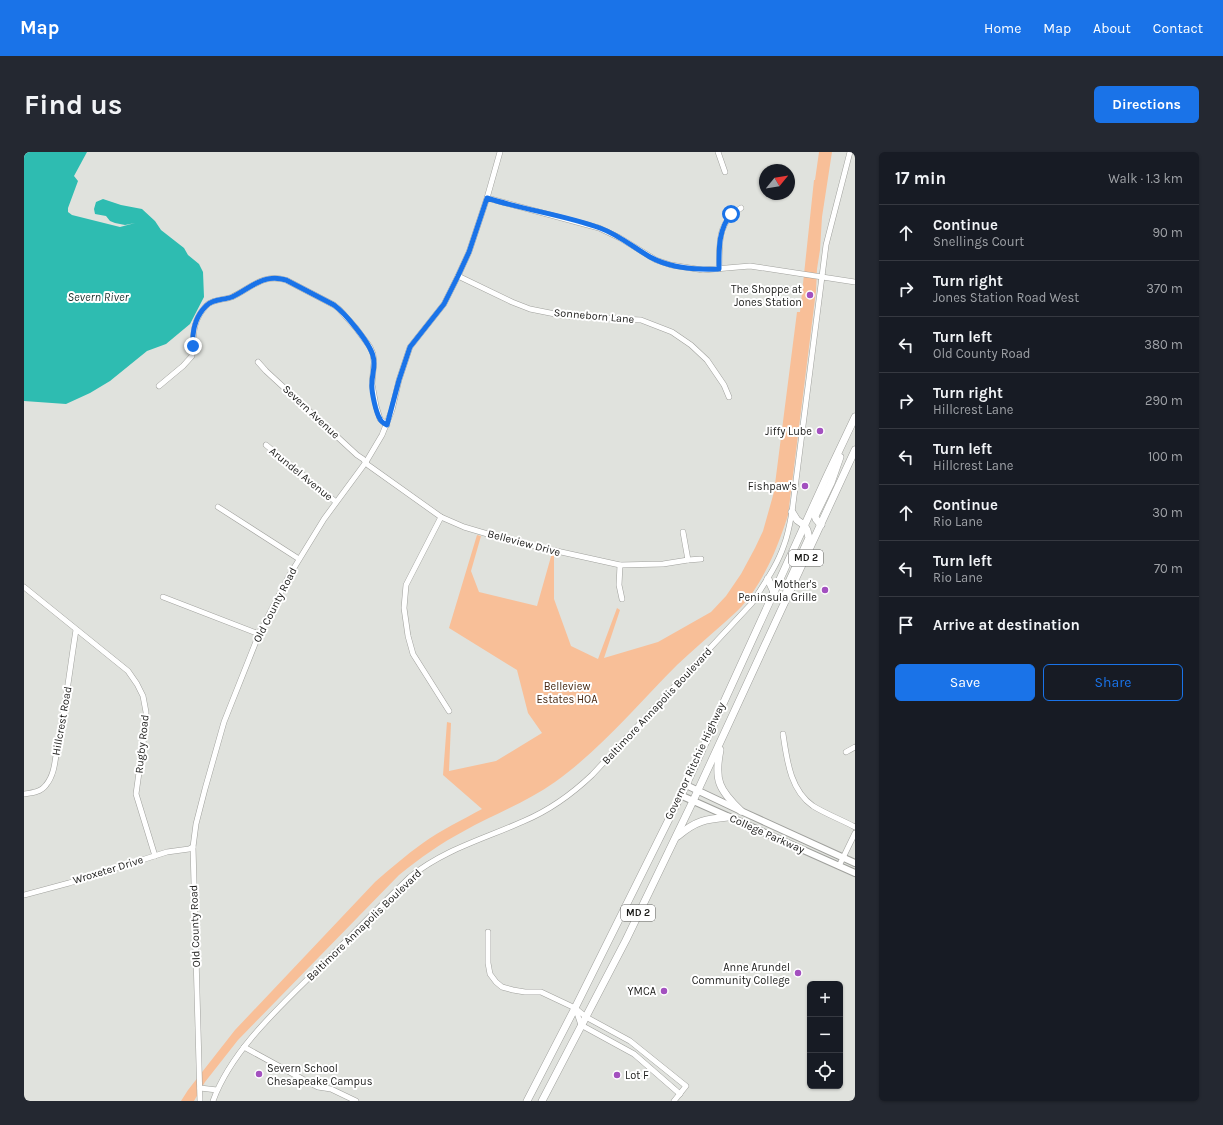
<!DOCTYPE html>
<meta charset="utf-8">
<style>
:root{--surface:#171b24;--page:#242831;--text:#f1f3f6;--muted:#9ea1a6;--line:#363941;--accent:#1a73e8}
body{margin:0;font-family:Karla,sans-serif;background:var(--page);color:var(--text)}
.controls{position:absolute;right:12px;bottom:12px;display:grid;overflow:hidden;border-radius:6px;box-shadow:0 1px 3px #0004}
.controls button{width:36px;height:36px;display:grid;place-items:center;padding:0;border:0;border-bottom:1px solid var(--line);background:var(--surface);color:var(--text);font:20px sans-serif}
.compass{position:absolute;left:735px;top:12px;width:36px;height:36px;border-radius:50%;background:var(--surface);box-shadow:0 1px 3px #0004;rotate:60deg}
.stop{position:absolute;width:12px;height:12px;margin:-9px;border:3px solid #1a73e8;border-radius:50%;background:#fff}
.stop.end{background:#1a73e8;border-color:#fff;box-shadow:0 1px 4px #0008}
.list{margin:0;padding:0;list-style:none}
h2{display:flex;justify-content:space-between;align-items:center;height:52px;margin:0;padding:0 16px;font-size:17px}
h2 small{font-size:13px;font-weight:400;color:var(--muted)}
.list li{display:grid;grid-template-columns:26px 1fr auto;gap:12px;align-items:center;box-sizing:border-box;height:56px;padding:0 16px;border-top:1px solid var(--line)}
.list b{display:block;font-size:15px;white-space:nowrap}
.list p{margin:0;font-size:13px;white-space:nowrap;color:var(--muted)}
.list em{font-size:13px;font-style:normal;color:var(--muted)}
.actions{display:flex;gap:8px;padding:12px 16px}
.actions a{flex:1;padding:9px 0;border:1px solid var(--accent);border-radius:6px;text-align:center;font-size:14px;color:var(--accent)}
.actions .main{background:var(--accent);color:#fff}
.icon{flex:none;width:22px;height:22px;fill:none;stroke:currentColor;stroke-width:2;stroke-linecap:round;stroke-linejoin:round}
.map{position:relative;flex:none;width:831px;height:949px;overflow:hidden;border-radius:6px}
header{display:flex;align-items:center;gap:24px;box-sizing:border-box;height:56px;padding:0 20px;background:var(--accent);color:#fff}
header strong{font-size:19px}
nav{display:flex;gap:22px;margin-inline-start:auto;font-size:14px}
.intro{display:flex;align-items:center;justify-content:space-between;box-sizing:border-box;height:96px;padding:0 24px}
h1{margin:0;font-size:28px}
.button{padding:10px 18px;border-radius:6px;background:var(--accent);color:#fff;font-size:14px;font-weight:700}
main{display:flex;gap:24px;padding:0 24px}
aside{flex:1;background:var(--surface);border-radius:6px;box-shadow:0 1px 3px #0004}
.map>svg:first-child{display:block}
.green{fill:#f8bf98}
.water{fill:#2ebcb1}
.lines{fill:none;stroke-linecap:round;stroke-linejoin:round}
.minor-casing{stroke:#a0a19d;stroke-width:6}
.major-casing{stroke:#a0a19d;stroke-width:8}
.highway-casing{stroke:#a0a19d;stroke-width:8}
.minor{stroke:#fff;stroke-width:5}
.major{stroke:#fff;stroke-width:6}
.highway{stroke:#fff;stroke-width:7}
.route{stroke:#1a73e8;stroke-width:5}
.poi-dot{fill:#a350bf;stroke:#fff;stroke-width:1.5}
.labels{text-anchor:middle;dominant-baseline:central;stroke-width:4;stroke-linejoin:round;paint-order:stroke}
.shield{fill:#fff;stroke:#60605f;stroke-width:1}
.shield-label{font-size:10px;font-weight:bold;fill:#1c1c1a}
.poi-label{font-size:11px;fill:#1c1c1a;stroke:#fff;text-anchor:end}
.street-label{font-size:11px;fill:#1c1c1a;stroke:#fff}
.park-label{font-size:11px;fill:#472811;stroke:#fff}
.water-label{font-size:12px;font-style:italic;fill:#19302d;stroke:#fff}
</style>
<header>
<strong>Map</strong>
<nav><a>Home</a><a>Map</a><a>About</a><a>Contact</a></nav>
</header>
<div class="intro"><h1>Find us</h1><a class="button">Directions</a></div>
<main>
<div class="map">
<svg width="831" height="949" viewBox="0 0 831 949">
<rect width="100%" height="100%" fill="#e0e2dd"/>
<path class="green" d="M795 0H808L798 65 796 98 793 117 792 139 764 363C754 395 740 429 718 454 713 460 706 465 700 471 684 485 668 499 653 513 613 553 577 597 531 630 503 650 470 662 440 679 417 691 396 706 375 723L214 888 181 930 170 949H157L164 938 211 878 351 730C366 717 382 703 399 691 417 678 438 668 458 657L419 623 423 570 427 571 425 619 472 609 518 581 504 561 493 518 425 476 453 383 457 384 447 419 455 440 513 454 528 401 530 402V447L547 494 574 507 593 456 596 458 580 506 634 490 687 460 702 444 717 422 731 396 739 379 750 340 773 160H776L790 28H791Z"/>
<polygon class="water" points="0,0 63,0 50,24 54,29 44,56 44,60 48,63 96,75 111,71 101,73 91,71 86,69 82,64 71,62 70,57 72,50 79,47 97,53 118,57 131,69 137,78 160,96 164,103 175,112 179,120 180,145 166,172 142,192 123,199 86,229 66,241 42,252 0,249"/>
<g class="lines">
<g class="minor-casing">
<g id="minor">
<polyline points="694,0 701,20"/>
<polyline points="463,46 575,76 596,86 632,108 647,113 679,118 726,114 831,130"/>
<path d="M695 117C696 92 692 71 717 56"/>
<polyline points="434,124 488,150 506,157 541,164 617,168 648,180 667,193 683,208 700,233 705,245"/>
<polyline points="234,210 242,219 333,303 339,307 344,313 417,365 440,375 467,383 519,396 596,413 639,412 664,408 677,407"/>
<path d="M135 234 159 214 168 204C170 185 167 170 182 154 188 147 200 148 208 145 227 136 239 121 262 128L310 153 315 157 332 176 346 195 349 202 350 210 348 232 352 254 356 267 363 273"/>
<polyline points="242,293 312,350"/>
<polyline points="194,355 275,407"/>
<polyline points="417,365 382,433 380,456 384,484 389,502 425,559"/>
<polyline points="659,380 664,408"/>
<polyline points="596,413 595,433 598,447"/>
<polyline points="0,435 104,519 113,532 119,544 122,560 122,570 112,642 131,704"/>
<polyline points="139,445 235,482"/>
<path d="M759 582C763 608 766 638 789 654 802 662 818 668 831 675"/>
<polyline points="822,600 831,595"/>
<path d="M0 642C8 641 17 640 22 633 32 621 31 604 34 590 42 553 46 515 52 478"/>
<polyline points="815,714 831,681"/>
<polyline points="0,743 45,731 143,700 165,697 169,695"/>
<polyline points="464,780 464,811 466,822 472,830 478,835 489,838 501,840 517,840 551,856 562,865 606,889 662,934 650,949"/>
<polyline points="552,858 557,873 610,902 656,942"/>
<polyline points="220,895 282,929 294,935 307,937 332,949"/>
<polyline points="176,936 193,938"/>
<polyline points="176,949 169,695 172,672 181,637 200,570 235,482 265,424 300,367 342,310 358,283 368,258 375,228 386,195 420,152 434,124 445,100 463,46 476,0"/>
<path d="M189 949C208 896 261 850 300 811 329 782 357 753 386 725 421 697 460 687 500 669 526 658 548 642 568 623L728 451C740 432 753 414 760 393 764 383 766 371 768 360L802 93 826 0"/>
</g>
</g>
<g class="major-casing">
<g id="major">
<polyline points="662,633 717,659 831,711"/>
<polyline points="656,643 831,721"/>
</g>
</g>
<g class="highway-casing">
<g id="highway">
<polyline points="797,373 792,367 791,364 807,331 816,305"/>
<polyline points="744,427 750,440"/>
<polyline points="762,443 764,432 785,386 783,378 780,373 773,368 768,360"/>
<path d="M696 598C690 628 695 638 717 659"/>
<path d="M654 684C671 669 682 667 704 665"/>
<polyline points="503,949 551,856 662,633 803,324 831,265"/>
<polyline points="518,949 602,788 669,649 831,298"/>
</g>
</g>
<use href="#minor" class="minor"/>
<use href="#major" class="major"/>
<use href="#highway" class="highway"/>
</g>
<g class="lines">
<path class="route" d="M169 194C168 179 171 165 182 154 188 147 200 148 208 145 227 136 239 121 262 128L310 153C321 161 346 191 349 204 352 213 348 222 348 231 347 239 352 261 356 267 357 270 361 272 363 273L375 228 386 195 420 152 434 124 445 100 463 46C500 58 540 63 576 76 595 83 609 95 626 105 646 116 672 118 695 117 695 98 694 78 707 62"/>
</g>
<g class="poi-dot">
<circle cx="786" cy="143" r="4"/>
<circle cx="796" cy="279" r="4"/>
<circle cx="781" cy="334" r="4"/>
<circle cx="801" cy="438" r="4"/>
<circle cx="774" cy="821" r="4"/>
<circle cx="640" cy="839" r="4"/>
<circle cx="235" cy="922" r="4"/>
<circle cx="593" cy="923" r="4"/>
</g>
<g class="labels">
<g class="shield">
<rect x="765" y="398" width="34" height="16" rx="3"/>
<rect x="597" y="753" width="34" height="16" rx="3"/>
</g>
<g class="shield-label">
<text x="782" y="406">MD 2</text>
<text x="614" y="761">MD 2</text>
</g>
<g class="poi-label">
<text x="778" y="137">The Shoppe at<tspan x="778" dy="13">Jones Station</tspan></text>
<text x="788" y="279">Jiffy Lube</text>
<text x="773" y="334">Fishpaw's</text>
<text x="793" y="432">Mother's<tspan x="793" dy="13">Peninsula Grille</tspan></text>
<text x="766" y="815">Anne Arundel<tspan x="766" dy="13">Community College</tspan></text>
<text x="632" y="839">YMCA</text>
<text x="243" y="916" text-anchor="start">Severn School<tspan x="243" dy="13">Chesapeake Campus</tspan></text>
<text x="601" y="923" text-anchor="start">Lot F</text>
</g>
<g class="street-label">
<text transform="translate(570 164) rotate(5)">Sonneborn Lane</text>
<text transform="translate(287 260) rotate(43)">Severn Avenue</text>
<text transform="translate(277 322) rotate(39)">Arundel Avenue</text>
<text transform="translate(500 391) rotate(15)">Belleview Drive</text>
<text transform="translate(251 453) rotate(-63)">Old County Road</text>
<text transform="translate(633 554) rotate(-47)">Baltimore Annapolis Boulevard</text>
<text transform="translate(38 569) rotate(-80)">Hillcrest Road</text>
<text transform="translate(118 592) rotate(-84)">Rugby Road</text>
<text transform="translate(671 609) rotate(-65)">Governor Ritchie Highway</text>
<text transform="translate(743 682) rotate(24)">College Parkway</text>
<text transform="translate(84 718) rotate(-17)">Wroxeter Drive</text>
<text transform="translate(340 773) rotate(-44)">Baltimore Annapolis Boulevard</text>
<text transform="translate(171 774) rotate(-92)">Old County Road</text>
</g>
<g class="park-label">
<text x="543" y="534">Belleview<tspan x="543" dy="13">Estates HOA</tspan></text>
</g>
<g class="water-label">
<text x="74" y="145">Severn River</text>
</g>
</g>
</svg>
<div class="controls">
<button>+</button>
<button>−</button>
<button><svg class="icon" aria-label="locate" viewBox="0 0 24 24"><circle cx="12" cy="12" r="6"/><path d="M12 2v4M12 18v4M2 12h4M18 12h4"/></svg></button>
</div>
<svg class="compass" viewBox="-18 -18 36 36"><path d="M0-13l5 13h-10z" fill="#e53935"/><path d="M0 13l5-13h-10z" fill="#9ea1a6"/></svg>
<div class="stop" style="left:707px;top:62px"></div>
<div class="stop end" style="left:169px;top:194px"></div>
</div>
<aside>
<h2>17 min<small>Walk · 1.3 km</small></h2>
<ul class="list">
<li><svg class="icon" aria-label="ahead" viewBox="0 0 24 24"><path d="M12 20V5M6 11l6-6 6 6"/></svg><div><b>Continue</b><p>Snellings Court</p></div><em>90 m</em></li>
<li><svg class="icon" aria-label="right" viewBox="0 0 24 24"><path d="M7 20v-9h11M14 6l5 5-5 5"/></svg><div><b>Turn right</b><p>Jones Station Road West</p></div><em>370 m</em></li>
<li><svg class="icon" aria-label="left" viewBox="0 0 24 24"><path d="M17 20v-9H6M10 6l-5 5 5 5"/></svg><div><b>Turn left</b><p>Old County Road</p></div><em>380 m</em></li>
<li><svg class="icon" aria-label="right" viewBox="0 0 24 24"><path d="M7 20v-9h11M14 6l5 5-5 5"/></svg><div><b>Turn right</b><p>Hillcrest Lane</p></div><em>290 m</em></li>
<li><svg class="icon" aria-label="left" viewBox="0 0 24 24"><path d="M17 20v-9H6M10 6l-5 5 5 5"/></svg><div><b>Turn left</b><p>Hillcrest Lane</p></div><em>100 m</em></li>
<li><svg class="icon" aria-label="ahead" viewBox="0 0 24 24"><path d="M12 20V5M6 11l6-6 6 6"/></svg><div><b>Continue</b><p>Rio Lane</p></div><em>30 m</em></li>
<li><svg class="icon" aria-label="left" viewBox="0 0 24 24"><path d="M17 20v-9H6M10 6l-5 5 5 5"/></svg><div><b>Turn left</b><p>Rio Lane</p></div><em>70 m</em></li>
<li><svg class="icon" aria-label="arrive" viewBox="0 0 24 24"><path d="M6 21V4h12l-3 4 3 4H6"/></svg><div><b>Arrive at destination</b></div></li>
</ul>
<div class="actions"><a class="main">Save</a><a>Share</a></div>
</aside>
</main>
